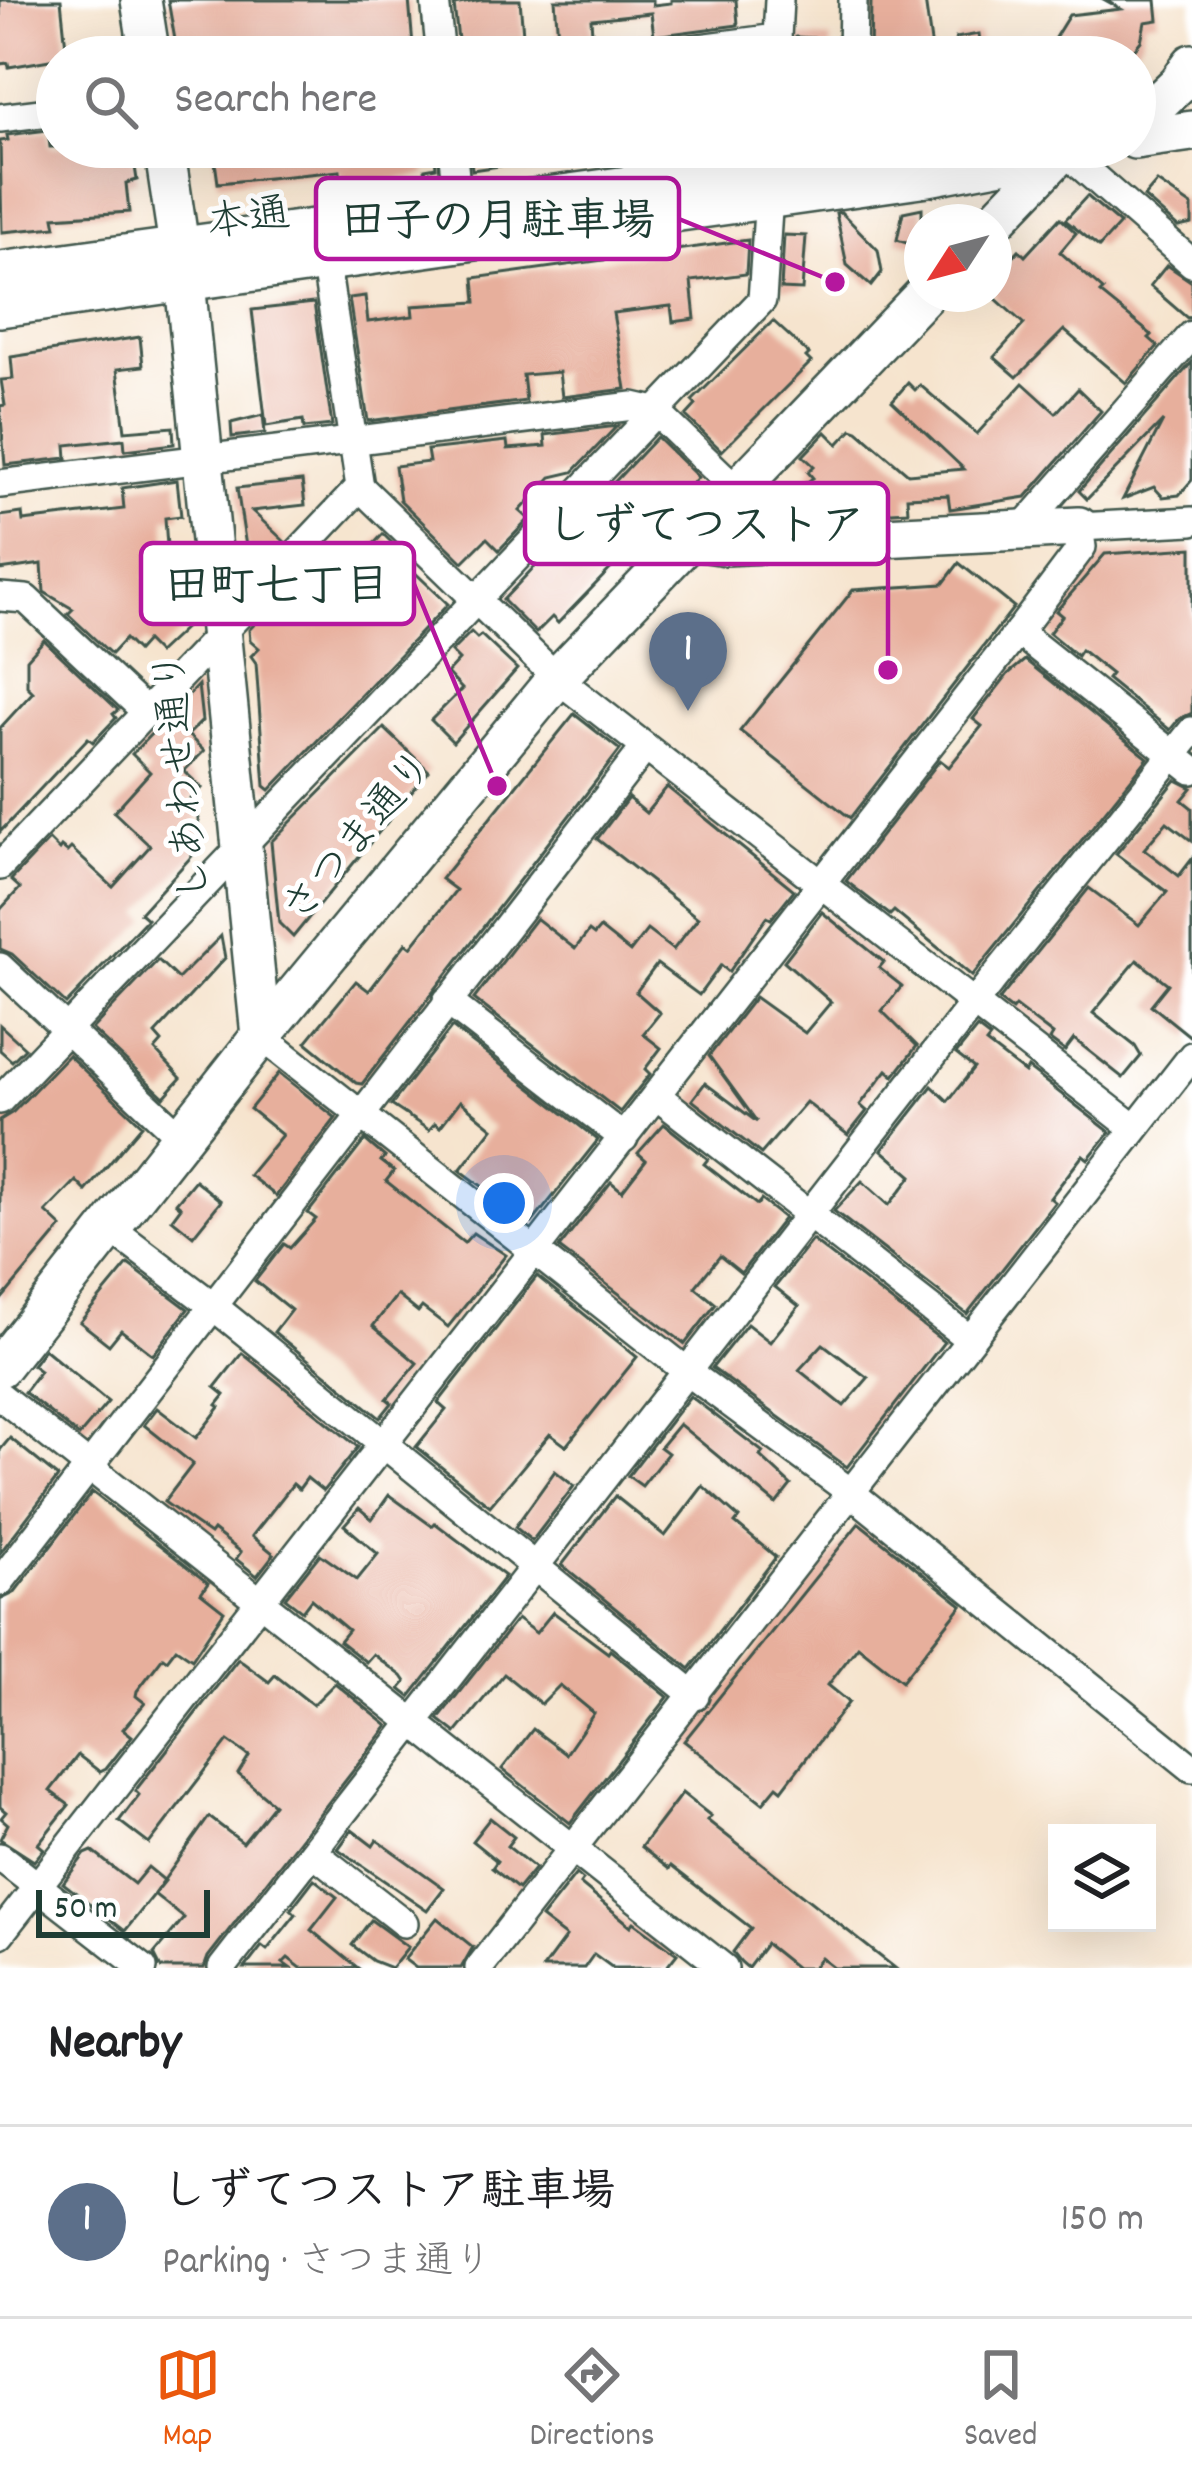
<!DOCTYPE html>
<meta charset="utf-8">
<style>
:root{--surface:#fff;--page:#f6f6f6;--text:#202124;--muted:#757577;--line:#e0e0e0;--accent:#ea580c}
body{margin:0;font-family:Dekko,"Klee One",sans-serif;background:var(--page);color:var(--text)}
.controls{position:absolute;right:36px;bottom:36px;display:grid;overflow:hidden;border-radius:0px;box-shadow:0 12px 48px #0002}
.controls button{width:108px;height:108px;display:grid;place-items:center;padding:0;border:0;border-bottom:3px solid var(--line);background:var(--surface);color:var(--text);font:60px sans-serif}
.compass{position:absolute;left:904px;top:204px;width:108px;height:108px;border-radius:50%;background:var(--surface);box-shadow:0 12px 48px #0002;rotate:234deg}
.scale{position:absolute;left:36px;bottom:30px;width:174px;box-sizing:border-box;padding-left:12px;border:6px solid #1f3d34;border-top:0;font-size:33px;line-height:42px;white-space:nowrap;color:#1f3d34;-webkit-text-stroke:9px #fff;paint-order:stroke}
.you{position:absolute;left:504px;top:1203px;width:42px;height:42px;margin:-30px;border:9px solid #fff;border-radius:50%;background:#1a73e8;box-shadow:0 0 0 18px #1a73e833}
.badge{display:grid;place-items:center;width:78px;height:78px;border-radius:50%;background:var(--accent);color:#fff;font-size:39px;font-weight:700}
.pin{position:absolute;translate:-50% -99px;filter:drop-shadow(0 3px 6px #0008)}
.pin::after{content:'';position:absolute;top:63px;width:42px;height:36px;background:inherit;clip-path:polygon(0 0,100% 0,50% 100%)}
.list{margin:0;padding:0;list-style:none}
h2{display:flex;justify-content:space-between;align-items:center;height:156px;margin:0;padding:0 48px;font-size:51px}
h2 small{font-size:39px;font-weight:400;color:var(--muted)}
.list li{display:grid;grid-template-columns:78px 1fr auto;gap:36px;align-items:center;box-sizing:border-box;height:192px;padding:0 48px;border-top:3px solid var(--line)}
.list b{display:block;font-size:45px;white-space:nowrap}
.list p{margin:0;font-size:39px;white-space:nowrap;color:var(--muted)}
.list em{font-size:39px;font-style:normal;color:var(--muted)}
.icon{flex:none;width:66px;height:66px;fill:none;stroke:currentColor;stroke-width:2;stroke-linecap:round;stroke-linejoin:round}
.map{position:relative;flex:none;width:1192px;height:1968px;overflow:hidden}
.search{position:absolute;background:var(--surface);box-shadow:0 12px 48px #0002;left:36px;right:36px;top:36px;height:132px;display:flex;align-items:center;gap:30px;box-sizing:border-box;padding:0 42px;border-radius:66px;color:var(--muted);font-size:45px}
.sheet{height:348px;background:var(--surface)}
nav{display:flex;justify-content:space-around;align-items:center;box-sizing:border-box;height:168px;border-top:3px solid var(--line);background:var(--surface);font-size:33px;color:var(--muted)}
nav a{display:grid;justify-items:center;gap:6px}
nav .on{color:var(--accent)}
.map>svg:first-child{display:block}
.building{fill:#e7af9c;fill-rule:evenodd}
.lines{fill:none;stroke-linecap:round;stroke-linejoin:round}
.street-casing{stroke:#3f564b;stroke-width:32}
.secondary-casing{stroke:#3f564b;stroke-width:44}
.street{stroke:#fff;stroke-width:27}
.secondary{stroke:#fff;stroke-width:39}
.labels{text-anchor:middle;dominant-baseline:central;stroke-width:10;stroke-linejoin:round;paint-order:stroke}
.street-label{font-size:42px;fill:#1f3d34;stroke:#fff}
.leader{fill:none;stroke:#b5179e;stroke-width:4.5}
.callout-dot{fill:#b5179e;stroke:#fff;stroke-width:4.5}
.callout{fill:#fff;stroke:#b5179e;stroke-width:4.5}
.callout-label{font-size:45px;text-anchor:middle;font-weight:bold;fill:#1f3d34}
</style>
<div class="map">
<svg width="1192" height="1968" viewBox="0 0 1192 1968">
<rect width="100%" height="100%" fill="#fff"/>
<filter id="ink" filterUnits="userSpaceOnUse"><feTurbulence type="fractalNoise" baseFrequency=".00833" numOctaves="2"/><feDisplacementMap in="SourceGraphic" scale="24" xChannelSelector="R" yChannelSelector="G"/><feConvolveMatrix kernelMatrix="1 2 1 2 8 2 1 2 1" color-interpolation-filters="sRGB"/></filter>
<filter id="wash" filterUnits="userSpaceOnUse"><feTurbulence type="fractalNoise" baseFrequency=".004" numOctaves="4" result="noise"/><feDisplacementMap in="SourceGraphic" scale="48" xChannelSelector="R" yChannelSelector="G"/><feGaussianBlur stdDeviation="2.7" result="paint"/><feColorMatrix in="noise" values="0 0 0 0 0 0 0 0 0 0 0 0 0 0 0 0 0 1.4 0 .05"/><feComposite in="paint" operator="in"/></filter>
<g filter="url(#wash)">
<rect width="100%" height="100%" fill="#f6e4ce"/>
<g id="blocks">
<g class="building">
<polygon points="0,0 61,0 67,57 9,67 8,63 0,64"/>
<polygon points="168,0 409,0 414,57 178,57"/>
<polygon points="481,0 520,0 525,57 460,57 454,5"/>
<polygon points="555,0 653,0 653,5 671,3 671,0 736,0 738,25 654,36 651,13 591,19 593,47 559,50"/>
<polygon points="871,0 925,0 932,50 870,57"/>
<polygon points="1105,0 1156,0 1158,20 1145,22 1141,41 1128,57 1043,57 1069,15 1121,9"/>
<polygon points="979,34 982,57 958,57 956,38"/>
<polygon points="796,37 831,39 830,57 795,55"/>
<polygon points="48,130 50,147 132,147 137,180 126,183 129,212 54,217 56,227 2,232 0,141 8,140 7,135"/>
<polygon points="213,147 434,147 436,167 425,169 426,175 342,187 340,171 218,183"/>
<polygon points="470,147 552,147 553,158 472,170"/>
<polygon points="1157,182 1192,206 1192,224 1178,227 1144,197"/>
<polygon points="1087,196 1120,224 1099,247 1065,220"/>
<polygon points="922,208 922,248 897,240 903,212"/>
<polygon points="841,212 878,250 882,272 871,286 847,265 836,213"/>
<polygon points="1060,218 1076,233 1060,252 1103,290 1100,293 1152,335 1149,338 1158,346 1126,383 1064,330 1017,377 994,357 1024,324 994,297 994,277 1019,250 1025,256"/>
<polygon points="784,235 806,236 802,290 781,289"/>
<polygon points="748,240 746,274 691,281 695,319 673,322 671,306 613,313 626,389 562,397 559,372 523,375 526,401 368,421 349,298 365,296 368,322 413,316 412,306 476,302 474,278"/>
<polygon points="1167,265 1192,282 1192,317 1187,318 1150,286"/>
<polygon points="314,303 332,425 304,428 303,420 266,426 252,310"/>
<polygon points="773,321 809,354 806,357 811,362 722,451 686,416 696,405 692,401"/>
<polygon points="140,337 143,366 117,369 125,431 173,427 174,444 125,450 124,439 66,445 67,458 5,465 0,406 5,405 1,380 13,379 11,357"/>
<polygon points="1192,362 1192,480 1179,495 1163,497 1154,487 1123,499 1163,421 1087,499 1079,491"/>
<polygon points="908,383 915,390 920,385 977,434 1023,383 1056,413 1078,389 1101,411 1026,497 950,509 948,495 907,497 908,511 790,518 779,501 813,478 808,472 814,466 803,456 826,432 838,444 852,429 858,431 908,474 964,469 892,401"/>
<polygon points="263,415 265,433 232,437 231,423"/>
<polygon points="617,426 573,472 551,477 520,511 529,519 499,550 487,538 463,562 400,500 395,466 429,462 427,450 507,441 508,449 546,446 545,435"/>
<polygon points="657,437 698,477 664,514 641,492 616,517 625,526 607,546 620,559 558,623 552,617 536,633 503,600"/>
<polygon points="177,480 181,516 165,518 169,574 144,577 191,622 158,653 146,641 137,651 125,639 111,654 68,614 73,609 44,592 42,564 0,570 0,516 22,513 23,521 124,509 122,488"/>
<polygon points="302,481 305,505 252,511 284,541 248,579 244,576 249,566 237,488"/>
<polygon points="383,534 409,560 406,564 448,604 270,790 265,786 256,663 251,656 259,648 250,640 249,630 321,554 344,576"/>
<polygon points="1192,548 1192,713 1179,719 1170,730 1107,679 1111,674 1081,650 1077,656 1049,633 1062,616 1056,611 1105,554"/>
<polygon points="959,563 1014,607 850,818 740,731 853,590 943,584"/>
<polygon points="471,632 477,638 481,635 517,669 453,742 431,720 462,689 447,673 459,660 451,652"/>
<polygon points="44,640 118,710 113,714 116,718 93,742 88,738 0,832 0,728 33,692 27,686 27,659"/>
<polygon points="1025,660 1148,758 972,976 894,911 890,915 846,881 940,760 949,767 982,726 973,719 1008,674"/>
<polygon points="198,685 202,721 188,735 204,751 184,771 202,788 188,802 197,810 201,846 140,913 147,919 66,1004 12,954 0,949 0,910 20,888 11,880 49,840 59,850 61,847 67,852 71,848 113,887 150,846 114,812 150,772 132,754"/>
<polygon points="574,714 620,750 362,1084 356,1083 306,1042 356,981 369,991 406,943 411,947 456,890 441,879"/>
<polygon points="384,728 429,771 293,937 279,923 271,842"/>
<polygon points="1176,780 1192,788 1182,800 1192,808 1192,841 1167,822 1144,849 1179,876 1192,859 1192,1038 1151,1005 1168,984 1137,960 1093,1013 1135,1046 1141,1056 1123,1078 1074,1039 1065,1051 1050,1040 1053,1035 1015,1006 1012,1010 999,1000 1089,888 1139,925 1167,892 1116,854"/>
<polygon points="667,787 794,890 771,919 767,917 729,972 721,965 699,995 657,964 636,992 660,1013 643,1034 661,1048 645,1069 650,1074 620,1112 474,999 536,918 575,949 589,931 594,935 600,928 630,952 647,930 673,950 698,918 597,839 628,798 646,813"/>
<polygon points="822,912 884,962 879,968 902,986 882,1011 917,1046 894,1076 887,1070 860,1105 867,1111 848,1135 806,1102 761,1154 692,1100 705,1083 757,1122 709,1056 755,997 805,1033 831,1002 784,961"/>
<polygon points="221,936 225,958 155,1034 162,1042 155,1050 181,1078 164,1097 92,1029 158,960 178,979"/>
<polygon points="0,1025 25,1048 12,1061 0,1050"/>
<polygon points="452,1027 598,1140 532,1223 460,1170 493,1128 460,1101 440,1127 435,1123 429,1130 391,1105"/>
<polygon points="977,1028 990,1038 986,1043 1025,1073 1028,1068 1110,1132 1088,1159 1083,1155 1050,1198 1055,1202 967,1314 834,1211 862,1181 889,1205 912,1176 882,1150 932,1086 948,1101 974,1068 956,1054"/>
<polygon points="68,1055 142,1125 86,1191 76,1181 46,1212 62,1227 0,1301 0,1120 13,1112"/>
<polygon points="279,1073 336,1118 276,1196 249,1175 282,1135 250,1109"/>
<polygon points="664,1124 708,1159 704,1164 757,1205 761,1200 784,1218 741,1273 720,1256 695,1287 716,1304 685,1344 559,1248 611,1182 622,1191 646,1160 638,1153"/>
<polygon points="365,1140 385,1157 381,1161 394,1171 386,1181 464,1243 473,1233 506,1255 448,1327 422,1307 418,1312 397,1295 373,1326 417,1363 387,1399 392,1403 380,1418 274,1332 291,1310 255,1281 284,1244 290,1248 316,1219 308,1213"/>
<polygon points="195,1180 221,1201 193,1236 172,1219 181,1207 176,1203"/>
<path d="M812 1240 944 1342 847 1467 712 1368 747 1324 770 1342 799 1306 775 1287ZM823 1344 868 1378 844 1406 799 1370Z"/>
<polygon points="128,1264 188,1309 153,1355 121,1330 109,1345 80,1322"/>
<polygon points="537,1276 637,1357 566,1446 550,1434 490,1506 416,1447 446,1410 438,1403"/>
<polygon points="44,1349 108,1402 79,1436 24,1392 40,1371 32,1365"/>
<polygon points="242,1353 358,1447 323,1491 307,1478 299,1489 293,1484 252,1536 274,1554 257,1576 236,1559 241,1552 213,1530 210,1534 164,1502 193,1464 144,1425 157,1408 196,1438 220,1407 217,1405 225,1395 215,1387"/>
<polygon points="690,1396 763,1452 760,1456 791,1485 776,1504 679,1424 660,1447 668,1453 642,1486 628,1476"/>
<polygon points="10,1438 58,1477 0,1553 0,1450"/>
<polygon points="555,1471 574,1486 532,1541 515,1527"/>
<polygon points="703,1486 739,1518 735,1523 776,1557 690,1669 562,1565 615,1496 665,1536"/>
<polygon points="92,1492 208,1583 201,1593 224,1611 192,1659 176,1648 167,1660 163,1657 137,1691 136,1696 145,1703 123,1729 132,1736 106,1769 100,1772 78,1755 50,1791 69,1805 38,1844 44,1849 34,1861 0,1839 8,1824 1,1818 6,1812 0,1807 0,1600 14,1593"/>
<polygon points="389,1495 432,1526 435,1523 505,1576 410,1697 400,1689 406,1682 402,1676 373,1654 366,1662 339,1641 348,1630 311,1599 302,1611 285,1598 320,1554 357,1580 378,1554 344,1525 359,1508 372,1519"/>
<polygon points="859,1523 962,1605 902,1681 858,1646 828,1685 849,1702 782,1790 777,1786 763,1803 684,1741"/>
<polygon points="553,1612 608,1653 610,1650 668,1697 570,1823 502,1769 533,1729 566,1754 594,1713 560,1685 541,1704 504,1674 456,1733 438,1719 517,1619 536,1633"/>
<polygon points="238,1659 269,1682 275,1675 313,1705 335,1683 388,1726 208,1957 204,1968 161,1968 154,1954 184,1918 154,1894 209,1817 243,1843 274,1804 238,1774 249,1756 228,1741 149,1844 119,1821 139,1795 135,1791"/>
<polygon points="682,1793 711,1816 707,1820 895,1968 834,1968 821,1958 813,1968 796,1968 766,1944 748,1968 741,1962 733,1952 751,1928 671,1866 669,1869 641,1847"/>
<polygon points="490,1818 514,1837 507,1846 535,1868 518,1889 492,1868 497,1861 472,1841"/>
<polygon points="352,1830 373,1846 377,1840 444,1888 427,1910 338,1849"/>
<polygon points="92,1851 134,1884 148,1867 165,1881 125,1931 63,1883 85,1854"/>
<polygon points="576,1874 583,1880 580,1884 631,1926 634,1922 677,1954 666,1968 613,1968 594,1954 584,1968 543,1968 566,1937 541,1918"/>
<polygon points="314,1879 337,1897 311,1930 358,1968 301,1968 288,1958 283,1963 290,1968 245,1968 262,1946 267,1950 296,1914 291,1909"/>
<polygon points="437,1918 473,1947 461,1968 416,1968 404,1959"/>
<polygon points="371,1920 408,1947 391,1968 373,1961 352,1945"/>
</g>
</g>
</g>
<g filter="url(#ink)">
<use href="#blocks" fill-opacity="0" stroke="#3f564b" stroke-width="3"/>
<g class="lines">
<g class="street-casing">
<g id="street">
<polyline points="435,0 441,57"/>
<polyline points="776,56 779,0"/>
<polyline points="630,57 777,38"/>
<polyline points="852,57 853,0"/>
<polyline points="0,118 57,111"/>
<polyline points="452,147 460,224"/>
<polyline points="1063,150 1192,263"/>
<polyline points="0,484 633,406 655,411 736,489"/>
<polyline points="360,487 557,678 1134,1128"/>
<polyline points="1021,530 1192,335"/>
<polyline points="0,597 26,599 146,712"/>
<polyline points="1018,632 1192,770"/>
<polyline points="0,866 360,487 325,259"/>
<polyline points="0,967 180,1136"/>
<polyline points="447,1001 624,1138"/>
<polyline points="261,1036 688,1372 849,1491 1192,1768"/>
<polyline points="657,1096 968,1338"/>
<polyline points="0,1100 762,300 770,181"/>
<polyline points="109,1227 212,1305 695,1696"/>
<polyline points="0,1396 724,1968"/>
<polyline points="0,1582 644,749"/>
<polyline points="313,1852 404,1923"/>
<polyline points="0,1857 143,1968"/>
<polyline points="0,1934 1018,632 1082,547 1079,527 1192,521"/>
<polyline points="222,1968 973,1004 1192,731"/>
<polyline points="479,1968 1192,1056"/>
</g>
</g>
<g class="secondary-casing">
<g id="secondary">
<polyline points="141,0 150,57"/>
<polyline points="1135,125 1179,83 1192,64"/>
<polyline points="1135,139 1192,131"/>
<polyline points="164,147 186,292 261,1036"/>
<polyline points="994,222 1065,148"/>
<polyline points="0,272 914,147"/>
<polyline points="0,307 928,176 1082,147"/>
<polyline points="688,539 726,545 1079,527"/>
<polyline points="0,1367 261,1036 557,678 925,294"/>
</g>
</g>
<use href="#street" class="street"/>
<use href="#secondary" class="secondary"/>
</g>
</g>
<g class="labels">
<g class="street-label">
<text transform="translate(249 222) rotate(-8)">本通</text>
<text transform="translate(186 775) rotate(-96)">しあわせ通り</text>
<text transform="translate(361 839) rotate(-50)">さつま通り</text>
</g>
</g>
<path class="leader" d="M835 282L679 219M888 670L888 524M497 786L414 584"/>
<g class="callout-dot">
<circle cx="835" cy="282" r="12"/>
<circle cx="888" cy="670" r="12"/>
<circle cx="497" cy="786" r="12"/>
</g>
<g class="callout">
<rect x="316" y="178" width="363" height="81" rx="12"/>
<rect x="525" y="483" width="363" height="81" rx="12"/>
<rect x="141" y="543" width="273" height="81" rx="12"/>
</g>
<g class="callout-label">
<text x="498" y="234">田子の月駐車場</text>
<text x="706" y="539">しずてつストア</text>
<text x="277" y="599">田町七丁目</text>
</g>
</svg>
<div class="controls">
<button><svg class="icon" aria-label="layers" viewBox="0 0 24 24"><path d="M12 4l9 5-9 5-9-5zM3 14l9 5 9-5"/></svg></button>
</div>
<svg class="compass" viewBox="-18 -18 36 36"><path d="M0-13l5 13h-10z" fill="#e53935"/><path d="M0 13l5-13h-10z" fill="#757577"/></svg>
<div class="scale">50 m</div>
<div class="you"></div>
<div class="pin badge" style="left:688px;top:711px;background:#5c6f8a">1</div>
<div class="search"><svg class="icon" aria-label="search" viewBox="0 0 24 24"><circle cx="10" cy="10" r="6"/><path d="M15 15l6 6"/></svg>Search here</div>
</div>
<section class="sheet">
<h2>Nearby<small></small></h2>
<ul class="list">
<li><span class="badge" style="background:#5c6f8a">1</span><div><b>しずてつストア駐車場</b><p>Parking · さつま通り</p></div><em>150 m</em></li>
</ul>
</section>
<nav>
<a class="on"><svg class="icon" aria-label="map" viewBox="0 0 24 24"><path d="M3 6l6-2 6 2 6-2v14l-6 2-6-2-6 2zM9 4v14M15 6v14"/></svg>Map</a>
<a><svg class="icon" aria-label="directions" viewBox="0 0 24 24"><path d="M12 3l9 9-9 9-9-9zM9 14v-3h6M13 9l2 2-2 2"/></svg>Directions</a>
<a><svg class="icon" aria-label="saved" viewBox="0 0 24 24"><path d="M7 4h10v16l-5-4-5 4z"/></svg>Saved</a>
</nav>
